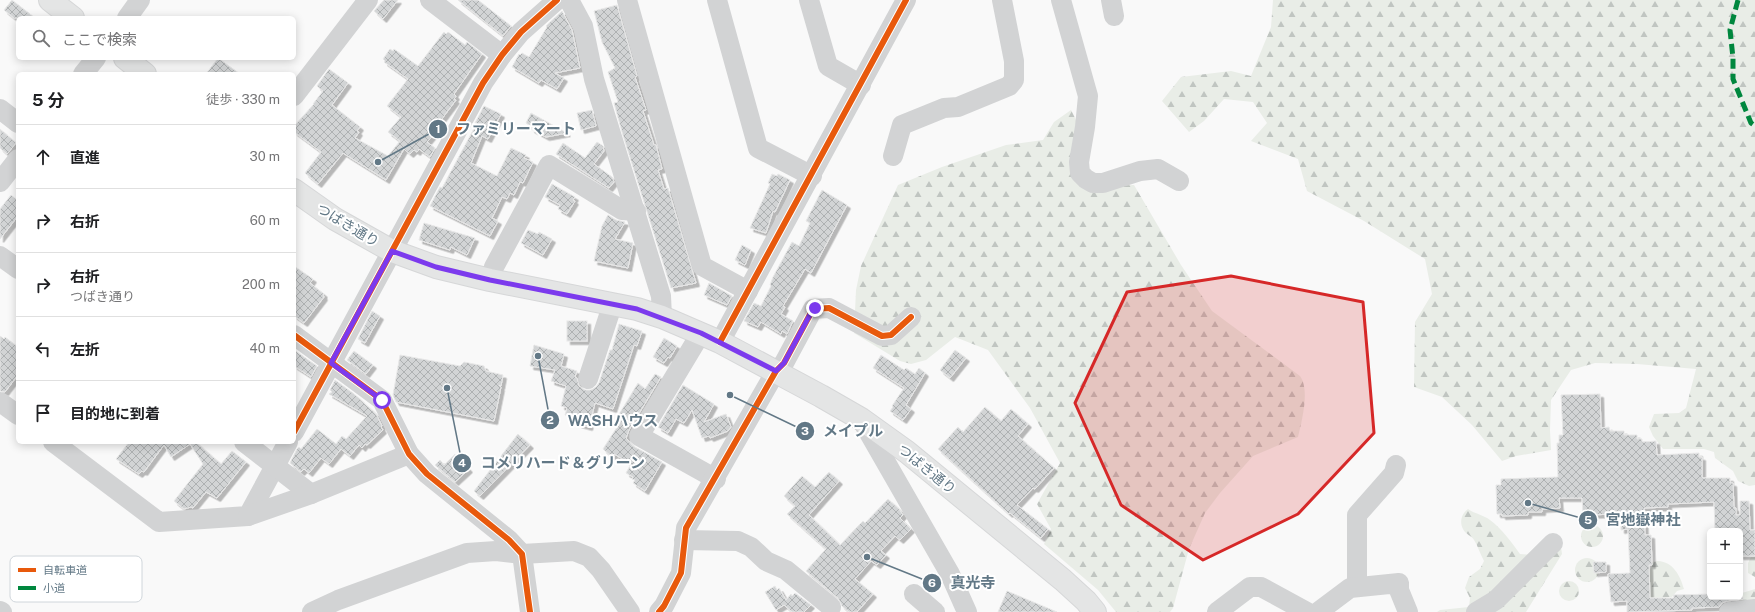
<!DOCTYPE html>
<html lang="ja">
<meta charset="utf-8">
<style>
:root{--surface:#fff;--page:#f6f6f6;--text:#202124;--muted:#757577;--line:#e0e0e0}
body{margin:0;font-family:"Public Sans","Noto Sans JP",sans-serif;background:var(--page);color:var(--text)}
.controls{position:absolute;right:12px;bottom:12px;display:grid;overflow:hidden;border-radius:6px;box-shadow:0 2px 10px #0003}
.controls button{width:36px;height:36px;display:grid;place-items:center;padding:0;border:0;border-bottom:1px solid var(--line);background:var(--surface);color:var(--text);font:20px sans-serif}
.stop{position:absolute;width:12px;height:12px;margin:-9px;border:3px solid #7c3aed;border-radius:50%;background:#fff}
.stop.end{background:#7c3aed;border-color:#fff;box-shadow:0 1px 4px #0008}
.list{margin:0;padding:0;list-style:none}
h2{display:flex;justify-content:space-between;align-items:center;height:52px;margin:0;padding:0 16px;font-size:17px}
h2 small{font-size:13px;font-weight:400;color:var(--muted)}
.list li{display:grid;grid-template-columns:26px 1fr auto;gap:12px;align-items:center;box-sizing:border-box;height:64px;padding:0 16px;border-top:1px solid var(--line)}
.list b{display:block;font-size:15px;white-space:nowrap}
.list p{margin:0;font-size:13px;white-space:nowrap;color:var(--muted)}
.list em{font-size:13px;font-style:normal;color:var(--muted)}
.icon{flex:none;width:22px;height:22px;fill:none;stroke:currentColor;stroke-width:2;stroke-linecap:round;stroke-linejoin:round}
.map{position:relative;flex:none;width:1755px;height:612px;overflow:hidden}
.search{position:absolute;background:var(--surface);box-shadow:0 2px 10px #0003;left:16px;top:16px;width:280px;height:44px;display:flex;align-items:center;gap:10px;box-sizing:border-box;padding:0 14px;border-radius:6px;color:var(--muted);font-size:15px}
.panel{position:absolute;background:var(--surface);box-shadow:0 2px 10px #0003;left:16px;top:72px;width:280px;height:372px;border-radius:6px}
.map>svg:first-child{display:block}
.forest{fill:url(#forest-firs)}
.building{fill:url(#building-cross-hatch);stroke:#e8e8e8;filter:url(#shadow)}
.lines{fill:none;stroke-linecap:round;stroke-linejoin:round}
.major-casing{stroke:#d6d7d8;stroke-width:24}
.minor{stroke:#d2d3d4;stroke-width:20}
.major{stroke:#e4e5e5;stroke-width:22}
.quiet{stroke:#00873e;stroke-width:5;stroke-dasharray:10 5;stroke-linecap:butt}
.cycleway-casing{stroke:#fff;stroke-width:8}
.cycleway{stroke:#e8590c;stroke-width:6}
.route{stroke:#7c3aed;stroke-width:5}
.marked{fill:#d62828;fill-opacity:0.2;stroke:#d62828;stroke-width:3;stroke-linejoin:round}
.labels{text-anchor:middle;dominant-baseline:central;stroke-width:4;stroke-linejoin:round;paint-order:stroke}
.street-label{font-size:14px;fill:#627886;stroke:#fff}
.key{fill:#fff;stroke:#d0d6db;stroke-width:1}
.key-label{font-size:11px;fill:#627886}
.leader{fill:none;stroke:#627886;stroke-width:1.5}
.callout-dot{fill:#627886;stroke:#fff;stroke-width:1.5}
.mark-label{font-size:12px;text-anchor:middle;font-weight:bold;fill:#fff}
.callout-label{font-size:15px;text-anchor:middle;font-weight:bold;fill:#627886;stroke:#fff;stroke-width:4;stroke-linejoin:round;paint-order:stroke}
</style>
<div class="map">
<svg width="1755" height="612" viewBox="0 0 1755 612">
<defs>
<pattern id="forest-firs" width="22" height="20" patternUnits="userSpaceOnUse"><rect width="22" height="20" fill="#e9ede7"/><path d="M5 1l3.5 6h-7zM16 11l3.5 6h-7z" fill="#c0c5c1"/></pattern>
<pattern id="building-cross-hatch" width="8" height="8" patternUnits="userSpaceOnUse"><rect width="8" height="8" fill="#d2d4d5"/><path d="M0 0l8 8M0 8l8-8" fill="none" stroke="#aeb1b2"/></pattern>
<filter id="shadow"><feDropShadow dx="3.5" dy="3.5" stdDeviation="0" flood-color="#0004"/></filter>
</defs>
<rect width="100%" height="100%" fill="#f9f9f9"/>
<g class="forest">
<polygon points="1273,0 1755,0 1755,485 1749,486 1738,481 1733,471 1715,458 1714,452 1704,449 1663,449 1653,436 1649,427 1654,414 1679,413 1686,408 1696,369 1637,364 1595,363 1571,370 1551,400 1550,430 1551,450 1516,456 1502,461 1472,425 1442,397 1414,387 1415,322 1432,294 1425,259 1364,221 1307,191 1298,159 1251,141 1267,123 1253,102 1224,99 1204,121 1189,132 1162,101 1181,77 1231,71 1251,76 1271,27"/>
<path d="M1071 110 1082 132 1083 186 1134 185 1181 265 1212 311 1300 376C1310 390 1302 420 1298 437L1253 456 1220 493 1205 513 1189 549 1173 608 1170 612H1116L1098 590 1044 544 1051 529 1037 504 1060 463 1030 408 988 350 955 337 926 360 911 364 900 361 854 333 856 290 861 266 898 185 942 167 1006 145 1043 140 1054 122Z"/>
<path d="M1468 509C1475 514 1484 515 1490 520 1502 529 1512 543 1520 554L1532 555 1561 547 1562 554 1526 612H1437L1440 610 1469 607 1470 598 1465 588 1469 577 1480 569 1484 561C1480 554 1478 546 1474 540 1472 536 1465 534 1463 529 1459 522 1462 513 1468 509Z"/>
<circle cx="1592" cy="536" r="11"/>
<polygon points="1751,557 1755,557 1755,577 1748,573 1748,563"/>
<circle cx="1587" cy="570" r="12"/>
<path d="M1658 561C1673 562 1680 575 1684 589L1677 591 1672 597 1645 600 1647 573 1651 568 1652 562Z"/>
<circle cx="1569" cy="591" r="10"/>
<polygon points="1755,589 1755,612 1740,602 1742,593"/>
</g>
<g class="building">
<polygon points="12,0 35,18 14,18 4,10"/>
<polygon points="384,0 398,0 383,19 374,11"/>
<polygon points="458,0 478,0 511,26 503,36"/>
<polygon points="617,5 637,76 635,77 646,110 643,111 654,145 656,145 662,169 658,170 664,189 668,188 696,283 671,288 622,132 614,103 618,102 608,72 615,68 602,42 594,11"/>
<polygon points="562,11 572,30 580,68 555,73 564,78 557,89 541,80 539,83 512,67 519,54 520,55 522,53 529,57 547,27 546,26"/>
<polygon points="444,32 446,34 448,32 465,45 467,42 482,54 454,94 456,96 454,99 456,100 441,120 444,122 427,142 435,148 430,157 419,149 417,152 414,150 410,154 404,149 386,180 343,153 318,184 305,173 321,152 294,132 294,126 314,104 313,104 323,91 317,86 329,69 348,83 332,105 360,127 357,131 359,132 355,138 388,156 400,141 388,132 401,117 387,106 408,79 384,62 385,61 383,59 390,49 393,51 394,49 418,66"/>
<polygon points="218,58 240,74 206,74"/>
<polygon points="484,106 501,114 488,139 482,136 471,163 497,176 511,148 526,155 524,158 533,162 523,183 520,182 514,195 510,193 507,199 502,197 492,218 498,221 490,236 430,206 440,187 442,188 477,123 475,123"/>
<polygon points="592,110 596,126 581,130 577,113"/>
<polygon points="531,113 567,133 546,137 531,129 532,127 526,123"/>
<polygon points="0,129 16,143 7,154 0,148"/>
<polygon points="597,142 603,146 604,151 594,164 612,177 614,182 609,188 556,154 563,143 585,158"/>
<polygon points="772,174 777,176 778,174 790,180 775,212 773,211 766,233 750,228 770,184 768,183"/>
<polygon points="552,184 575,197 573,200 575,201 567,214 558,209 560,205 545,197"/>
<polygon points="822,190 847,205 811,273 805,269 783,306 785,307 781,314 793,321 787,334 782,331 781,334 761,322 758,327 744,321 754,303 761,306 771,286 770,285 773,277 792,242 799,246 810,223 806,221"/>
<polygon points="11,195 18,201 18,216 0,239 0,209"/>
<polygon points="608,215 616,220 625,222 615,239 633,243 628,268 594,261 602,226"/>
<polygon points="424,223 475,238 467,255 451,247 450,250 419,240"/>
<polygon points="528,230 538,234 539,232 552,239 543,255 521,243"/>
<polygon points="742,245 751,250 745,265 735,260"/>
<polygon points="294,266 313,279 310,283 324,294 323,295 324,297 304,323 294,316"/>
<polygon points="709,283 732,296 727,305 704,295"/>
<polygon points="372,311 380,316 365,343 358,339"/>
<rect x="567" y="321" width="20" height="20"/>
<polygon points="619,324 642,331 637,346 634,345 613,409 595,403 589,427 578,424 579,418 565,415 567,408 561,406 566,386 551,381 555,370 530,366 534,345 564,354 561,366 577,371 575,377 577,378 579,386 585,390 591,390 596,387 599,383 610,350 612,350"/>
<polygon points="0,336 4,339 5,337 18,347 18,375 5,392 0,391"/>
<polygon points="664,338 677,346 670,358 668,357 664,363 653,357"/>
<polygon points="294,350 317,366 311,377 294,366"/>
<polygon points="955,350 966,358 950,378 940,370"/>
<polygon points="354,351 373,365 366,374 347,360"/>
<polygon points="400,355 460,366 464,362 484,366 486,371 503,375 501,386 499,385 501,387 494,421 396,402 393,395"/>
<polygon points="881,355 904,370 906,368 915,374 919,368 925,373 906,405 911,409 903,420 890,411 893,407 892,406 904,388 873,368"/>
<polygon points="655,374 661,377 629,430 626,438 633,446 662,462 645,491 633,483 635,480 632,479 633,477 626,473 631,464 614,454 612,457 603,449 619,424 615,421 638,383 645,389"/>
<polygon points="335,380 354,394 376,414 382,426 381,427 383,430 367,445 365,444 362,448 359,445 350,456 341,449 329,464 321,458 309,473 304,469 301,472 290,463 297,449 299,447 301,449 317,429 336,444 342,436 346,439 367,416 329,394 332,392 330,390"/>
<polygon points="683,385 714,404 704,422 726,414 731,427 728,431 710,438 709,436 702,438 692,410 684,423 676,419 668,433 658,427"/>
<polygon points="1600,394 1601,428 1609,427 1610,431 1624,431 1624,435 1637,435 1637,439 1642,439 1642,442 1656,441 1657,455 1699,453 1699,457 1702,457 1702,478 1730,478 1730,483 1733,483 1734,508 1736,508 1736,515 1740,515 1740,501 1749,501 1750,530 1755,530 1755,556 1740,556 1740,531 1715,531 1714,502 1668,504 1668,507 1644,508 1645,535 1651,535 1652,565 1649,565 1650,598 1674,598 1673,595 1710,594 1710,597 1743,597 1743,599 1727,601 1722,603 1719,607 1692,608 1692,610 1627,612 1627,601 1611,602 1608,574 1630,573 1628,529 1621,530 1621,514 1583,515 1582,498 1559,498 1560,508 1542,509 1542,512 1528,512 1528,515 1502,516 1502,514 1497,514 1496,485 1501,485 1501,479 1558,477 1557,443 1559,443 1559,435 1563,435 1561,395"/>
<polygon points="985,407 1001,421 1011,409 1028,424 1018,436 1054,468 1035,489 1033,488 1017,505 1048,529 1041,538 1010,513 1009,514 938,449 958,427 963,432"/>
<polygon points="518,434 530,445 480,496 474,491"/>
<polygon points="129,442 196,442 221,464 232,451 246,462 217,498 206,492 193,508 191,507 184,509 174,501 203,464 190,444 171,457 164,445 144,472 142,471 139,474 116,459"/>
<polygon points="455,454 469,469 455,482 435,465 440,460 444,465"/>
<polygon points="829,472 839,481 809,515 840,545 863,521 865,523 888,499 899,509 903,515 900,518 911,529 900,540 895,536 881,551 886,555 877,565 871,561 855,579 873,594 857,612 849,612 842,606 838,598 806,571 826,549 787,514 795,506 784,496 802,476 815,487"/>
<polygon points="1593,562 1606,562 1606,572 1594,573"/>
<polygon points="775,586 777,590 779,588 786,600 791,594 792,596 795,593 811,605 804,612 792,612 784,605 776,610 765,592"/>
<polygon points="1007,591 1057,612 998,612"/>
</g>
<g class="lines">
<g class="major-casing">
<g id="major">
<polyline points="50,0 73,18"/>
<polyline points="125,58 145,74"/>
<polyline points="294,190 335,219 392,251 436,267 490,280 637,309 662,317 720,342 821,396 861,419 907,452 1063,580 1086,601 1095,612"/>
</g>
</g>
<g class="minor">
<polyline points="430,0 502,55"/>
<polyline points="569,0 583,26 594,79 661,296 662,317"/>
<polyline points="627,0 702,266 748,291"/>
<polyline points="717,0 758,148 812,176"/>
<polyline points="809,0 828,66 861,85"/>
<polyline points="1061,0 1088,96 1085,127 1079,162 1080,173 1086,179 1093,183 1103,183 1140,171 1158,169 1179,181"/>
<polyline points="1111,0 1114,16"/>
<polyline points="127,18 140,0"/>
<polyline points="83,74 96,58"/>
<polyline points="294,96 368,0"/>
<polyline points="0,109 18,123"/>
<polyline points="893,156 902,125 944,108 958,107 1009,86 1014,80 1014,61 1002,0"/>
<polyline points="0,182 18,159"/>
<polyline points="0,256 18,269"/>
<polyline points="490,280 494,267 549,165 622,210 636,211"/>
<polyline points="701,333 639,436 716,479"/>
<polyline points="294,335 382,400 409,454 427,474 509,540 522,554 530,612"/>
<polyline points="720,342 906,0"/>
<polyline points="588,379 613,303"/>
<polyline points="0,402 18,415"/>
<polyline points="861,419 950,574 967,612"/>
<polyline points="294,432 483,83 502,55 521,32 557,0"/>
<polyline points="53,442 159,522 248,516 288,442"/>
<polyline points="244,442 311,494"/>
<polyline points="248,516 311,494 409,454"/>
<polyline points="684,540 738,541 751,547 766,561 786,570 831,607"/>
<polyline points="1357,587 1357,515 1394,473 1396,465"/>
<polyline points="914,594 935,612"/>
<polyline points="0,611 2,612"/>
<polyline points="312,612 338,600 467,553 496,551 522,554 574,551 589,557 601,570 630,612"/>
<polyline points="659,612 664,606 681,573 686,528 776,371 784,363 813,309 829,308 882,336 891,335 911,317"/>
<polyline points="1217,612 1250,587 1261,587 1307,612"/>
<polyline points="1318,612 1350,588 1399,583 1399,590 1408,612"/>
<polyline points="1476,612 1496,600 1553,543"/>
<polyline points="1729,612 1755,609"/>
</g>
<use href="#major" class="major"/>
<polyline class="quiet" points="1738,0 1730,30 1733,58 1733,79 1751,123 1755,126"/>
<g class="cycleway-casing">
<g id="cycleway">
<polyline points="294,335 382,400 409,454 427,474 509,540 522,554 530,612"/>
<polyline points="720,342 906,0"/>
<polyline points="294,432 483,83 502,55 521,32 557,0"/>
<polyline points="659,612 664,606 681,573 686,528 776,371 784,363 813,309 829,308 882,336 891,335 911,317"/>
</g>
</g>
<use href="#cycleway" class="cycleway"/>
</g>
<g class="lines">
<polyline class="route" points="382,400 331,363 392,251 436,267 490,280 637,309 701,333 776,371 784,363 813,309 815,308"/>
</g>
<path class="marked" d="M1231 276 1363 302 1374 433 1298 514 1203 560 1121 505 1075 403 1127 292Z"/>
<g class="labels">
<g class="street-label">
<text transform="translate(348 225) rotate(31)">つばき通り</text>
<text transform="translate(927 469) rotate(39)">つばき通り</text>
</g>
</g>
<rect x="10" y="556" width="132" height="46" rx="6" class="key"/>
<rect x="18" y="568" width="18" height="4" fill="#e8590c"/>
<rect x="18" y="586" width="18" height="4" fill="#00873e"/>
<g class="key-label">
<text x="43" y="574">自転車道</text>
<text x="43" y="592">小道</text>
</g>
<path class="leader" d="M378 162L438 129M538 356L550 420M730 395L805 431M447 388L462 463M1528 503L1588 520M867 557L932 583"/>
<g class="callout-dot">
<circle cx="378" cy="162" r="4"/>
<circle cx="538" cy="356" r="4"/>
<circle cx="730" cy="395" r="4"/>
<circle cx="447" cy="388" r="4"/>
<circle cx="1528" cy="503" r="4"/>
<circle cx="867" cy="557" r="4"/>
<circle cx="438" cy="129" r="10"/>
<circle cx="550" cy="420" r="10"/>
<circle cx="805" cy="431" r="10"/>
<circle cx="462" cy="463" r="10"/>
<circle cx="1588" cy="520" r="10"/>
<circle cx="932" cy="583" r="10"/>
</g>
<g class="mark-label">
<text x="438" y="133">1</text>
<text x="550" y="424">2</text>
<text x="805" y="435">3</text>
<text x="462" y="467">4</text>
<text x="1588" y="524">5</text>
<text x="932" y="587">6</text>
</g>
<g class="callout-label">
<text x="516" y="134">ファミリーマート</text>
<text x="613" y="426">WASHハウス</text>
<text x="853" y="436">メイプル</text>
<text x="563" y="468">コメリハード＆グリーン</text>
<text x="1643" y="525">宮地嶽神社</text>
<text x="973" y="588">真光寺</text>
</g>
</svg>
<div class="controls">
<button>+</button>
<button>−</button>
</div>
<div class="stop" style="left:382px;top:400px"></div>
<div class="stop end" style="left:815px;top:308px"></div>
<div class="search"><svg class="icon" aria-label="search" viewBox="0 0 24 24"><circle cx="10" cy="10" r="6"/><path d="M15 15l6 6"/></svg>ここで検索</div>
<section class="panel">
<h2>5 分<small>徒歩 · 330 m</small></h2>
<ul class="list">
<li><svg class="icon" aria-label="ahead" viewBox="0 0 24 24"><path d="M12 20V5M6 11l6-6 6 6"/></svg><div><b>直進</b></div><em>30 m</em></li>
<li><svg class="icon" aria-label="right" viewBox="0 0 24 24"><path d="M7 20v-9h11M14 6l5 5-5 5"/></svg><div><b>右折</b></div><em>60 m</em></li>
<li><svg class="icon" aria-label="right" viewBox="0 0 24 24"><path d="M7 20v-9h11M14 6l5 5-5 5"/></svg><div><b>右折</b><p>つばき通り</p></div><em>200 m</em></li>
<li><svg class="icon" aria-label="left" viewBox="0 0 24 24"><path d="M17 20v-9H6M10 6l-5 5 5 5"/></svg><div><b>左折</b></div><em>40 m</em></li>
<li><svg class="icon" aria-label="arrive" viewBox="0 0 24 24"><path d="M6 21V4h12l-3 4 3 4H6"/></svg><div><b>目的地に到着</b></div></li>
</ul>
</section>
</div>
